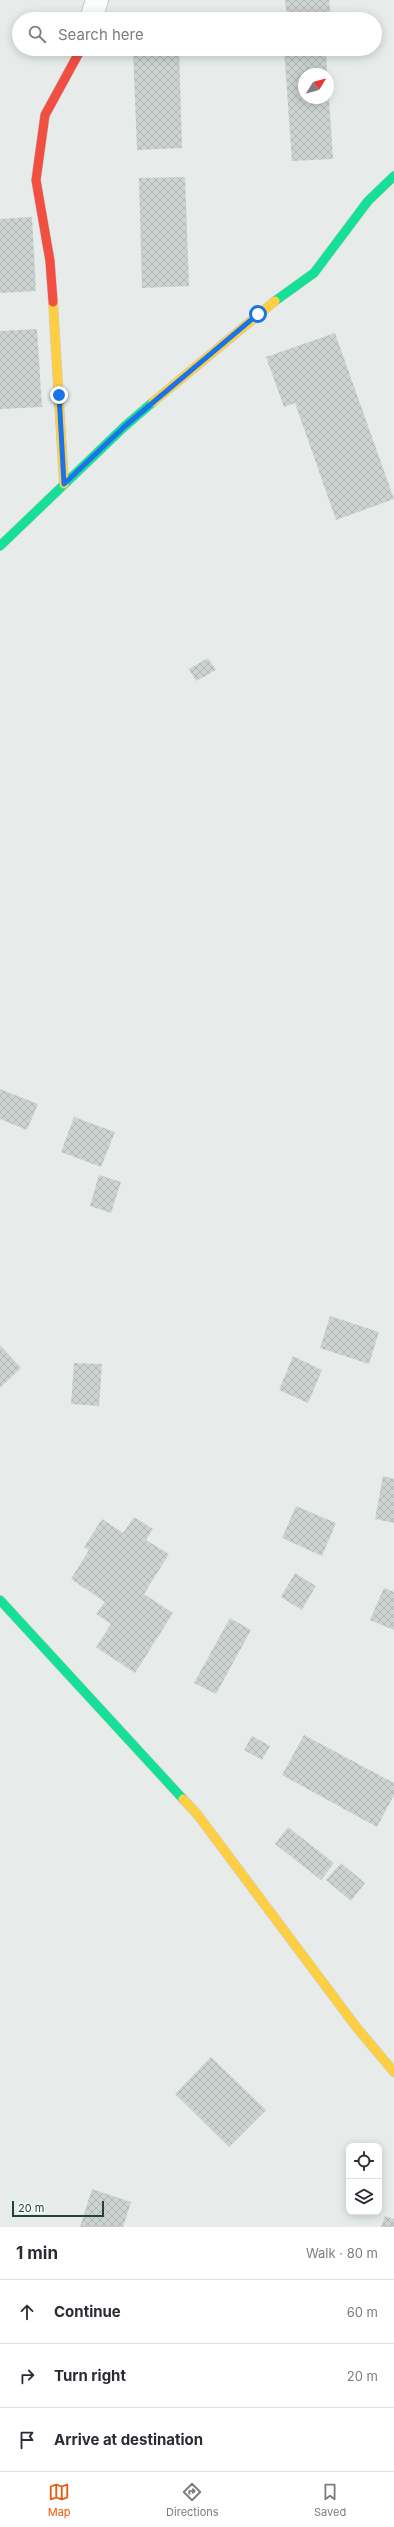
<!DOCTYPE html>
<meta charset="utf-8">
<style>
:root{--surface:#fff;--page:#f2f2f3;--text:#2b2b33;--muted:#7c7c81;--line:#e1e1e2;--accent:#ea580c}
body{margin:0;font-family:Inter,sans-serif;background:var(--page);color:var(--text)}
.controls{position:absolute;right:12px;bottom:12px;display:grid;overflow:hidden;border-radius:8px;box-shadow:0 2px 10px #0003}
.controls button{width:36px;height:36px;display:grid;place-items:center;padding:0;border:0;border-bottom:1px solid var(--line);background:var(--surface);color:var(--text);font:20px sans-serif}
.compass{position:absolute;left:298px;top:68px;width:36px;height:36px;border-radius:50%;background:var(--surface);box-shadow:0 2px 10px #0003;rotate:53deg}
.scale{position:absolute;left:12px;bottom:10px;width:92px;box-sizing:border-box;padding-left:4px;border:2px solid #21433b;border-top:0;font-size:11px;line-height:14px;white-space:nowrap;color:#21433b;-webkit-text-stroke:3px #f5fbf8;paint-order:stroke}
.stop{position:absolute;width:12px;height:12px;margin:-9px;border:3px solid #1a73e8;border-radius:50%;background:#fff}
.stop.end{background:#1a73e8;border-color:#fff;box-shadow:0 1px 4px #0008}
.list{margin:0;padding:0;list-style:none}
h2{display:flex;justify-content:space-between;align-items:center;height:52px;margin:0;padding:0 16px;font-size:17px}
h2 small{font-size:13px;font-weight:400;color:var(--muted)}
.list li{display:grid;grid-template-columns:26px 1fr auto;gap:12px;align-items:center;box-sizing:border-box;height:64px;padding:0 16px;border-top:1px solid var(--line)}
.list b{display:block;font-size:15px;white-space:nowrap}
.list em{font-size:13px;font-style:normal;color:var(--muted)}
.icon{flex:none;width:22px;height:22px;fill:none;stroke:currentColor;stroke-width:2;stroke-linecap:round;stroke-linejoin:round}
.map{position:relative;flex:none;width:394px;height:2227px;overflow:hidden}
.search{position:absolute;background:var(--surface);box-shadow:0 2px 10px #0003;left:12px;right:12px;top:12px;height:44px;display:flex;align-items:center;gap:10px;box-sizing:border-box;padding:0 14px;border-radius:22px;color:var(--muted);font-size:15px}
.sheet{height:244px;background:var(--surface)}
nav{display:flex;justify-content:space-around;align-items:center;box-sizing:border-box;height:56px;border-top:1px solid var(--line);background:var(--surface);font-size:11px;color:var(--muted)}
nav a{display:grid;justify-items:center;gap:2px}
nav .on{color:var(--accent)}
.map>svg:first-child{display:block}
.building{fill:url(#building-cross-hatch)}
.lines{fill:none;stroke-linecap:round;stroke-linejoin:round}
.street-casing{stroke:#c4c9c7;stroke-width:24}
.fast-casing{stroke:#c2cac7;stroke-width:10}
.slow-casing{stroke:#c2cac7;stroke-width:10}
.jam-casing{stroke:#c2cac7;stroke-width:10}
.street{stroke:#fbfcfc;stroke-width:22}
.fast{stroke:#16e098;stroke-width:9}
.slow{stroke:#ffcf43;stroke-width:9}
.jam{stroke:#f24e42;stroke-width:9}
.route{stroke:#1a73e8;stroke-width:5}
</style>
<div class="map">
<svg width="394" height="2227" viewBox="0 0 394 2227">
<defs>
<pattern id="building-cross-hatch" width="8" height="8" patternUnits="userSpaceOnUse"><rect width="8" height="8" fill="#cdd3d1"/><path d="M0 0l8 8M0 8l8-8" fill="none" stroke="#b0b6b4"/></pattern>
</defs>
<rect width="100%" height="100%" fill="#e7ecea"/>
<g class="building">
<polygon points="285,0 329,0 331,18 287,19"/>
<polygon points="133,49 179,49 182,148 137,150"/>
<polygon points="284,49 326,49 327,74 304,74 304,98 329,98 333,159 292,161"/>
<polygon points="185,177 189,286 142,288 139,178"/>
<polygon points="32,217 36,291 0,293 0,219"/>
<polygon points="37,329 42,407 0,409 0,331"/>
<polygon points="335,333 394,499 336,520 295,403 284,407 266,357"/>
<polygon points="208,658 216,670 196,681 189,669"/>
<polygon points="0,1089 38,1104 27,1130 0,1119"/>
<polygon points="74,1117 115,1132 101,1167 61,1152"/>
<polygon points="99,1175 121,1182 111,1213 90,1206"/>
<polygon points="330,1316 379,1332 369,1364 320,1348"/>
<polygon points="0,1345 21,1368 0,1388"/>
<polygon points="293,1356 322,1370 308,1403 279,1390"/>
<polygon points="74,1363 102,1364 99,1406 71,1404"/>
<polygon points="383,1476 394,1479 394,1523 375,1519"/>
<polygon points="296,1506 336,1523 322,1556 282,1538"/>
<polygon points="134,1517 153,1529 146,1540 169,1554 144,1594 173,1613 135,1673 96,1647 111,1624 96,1614 105,1602 71,1579 89,1550 84,1547 102,1519 123,1533"/>
<polygon points="295,1573 316,1586 302,1610 281,1597"/>
<polygon points="384,1588 394,1592 394,1630 370,1620"/>
<polygon points="230,1618 251,1630 216,1694 194,1683"/>
<polygon points="304,1735 394,1783 394,1795 377,1827 282,1775"/>
<polygon points="252,1736 270,1746 262,1760 244,1750"/>
<polygon points="288,1827 334,1863 321,1880 275,1844"/>
<polygon points="341,1863 365,1883 351,1901 326,1880"/>
<polygon points="211,2057 266,2110 229,2147 175,2094"/>
<polygon points="92,2189 131,2202 123,2227 80,2227"/>
<polygon points="385,2216 394,2219 394,2227 381,2227"/>
</g>
<g class="lines">
<g class="street-casing">
<polyline id="street" points="91,19 97,0"/>
</g>
<g class="fast-casing">
<g id="fast">
<polyline points="275,301 314,273 368,201 394,176"/>
<polyline points="0,546 125,426 153,402"/>
<polyline points="0,1600 183,1799"/>
</g>
</g>
<g class="slow-casing">
<g id="slow">
<polyline points="53,302 64,484"/>
<polyline points="153,402 275,301"/>
<polyline points="183,1799 197,1814 357,2028 394,2072"/>
</g>
</g>
<g class="jam-casing">
<polyline id="jam" points="53,302 50,261 36,180 45,115 81,49"/>
</g>
<use href="#street" class="street"/>
<use href="#fast" class="fast"/>
<use href="#slow" class="slow"/>
<use href="#jam" class="jam"/>
</g>
<g class="lines">
<polyline class="route" points="59,395 64,484 125,426 258,314"/>
</g>
</svg>
<div class="controls">
<button><svg class="icon" aria-label="locate" viewBox="0 0 24 24"><circle cx="12" cy="12" r="6"/><path d="M12 2v4M12 18v4M2 12h4M18 12h4"/></svg></button>
<button><svg class="icon" aria-label="layers" viewBox="0 0 24 24"><path d="M12 4l9 5-9 5-9-5zM3 14l9 5 9-5"/></svg></button>
</div>
<svg class="compass" viewBox="-18 -18 36 36"><path d="M0-13l5 13h-10z" fill="#e53935"/><path d="M0 13l5-13h-10z" fill="#7c7c81"/></svg>
<div class="scale">20 m</div>
<div class="stop" style="left:258px;top:314px"></div>
<div class="stop end" style="left:59px;top:395px"></div>
<div class="search"><svg class="icon" aria-label="search" viewBox="0 0 24 24"><circle cx="10" cy="10" r="6"/><path d="M15 15l6 6"/></svg>Search here</div>
</div>
<section class="sheet">
<h2>1 min<small>Walk · 80 m</small></h2>
<ul class="list">
<li><svg class="icon" aria-label="ahead" viewBox="0 0 24 24"><path d="M12 20V5M6 11l6-6 6 6"/></svg><div><b>Continue</b></div><em>60 m</em></li>
<li><svg class="icon" aria-label="right" viewBox="0 0 24 24"><path d="M7 20v-9h11M14 6l5 5-5 5"/></svg><div><b>Turn right</b></div><em>20 m</em></li>
<li><svg class="icon" aria-label="arrive" viewBox="0 0 24 24"><path d="M6 21V4h12l-3 4 3 4H6"/></svg><div><b>Arrive at destination</b></div></li>
</ul>
</section>
<nav>
<a class="on"><svg class="icon" aria-label="map" viewBox="0 0 24 24"><path d="M3 6l6-2 6 2 6-2v14l-6 2-6-2-6 2zM9 4v14M15 6v14"/></svg>Map</a>
<a><svg class="icon" aria-label="directions" viewBox="0 0 24 24"><path d="M12 3l9 9-9 9-9-9zM9 14v-3h6M13 9l2 2-2 2"/></svg>Directions</a>
<a><svg class="icon" aria-label="saved" viewBox="0 0 24 24"><path d="M7 4h10v16l-5-4-5 4z"/></svg>Saved</a>
</nav>
